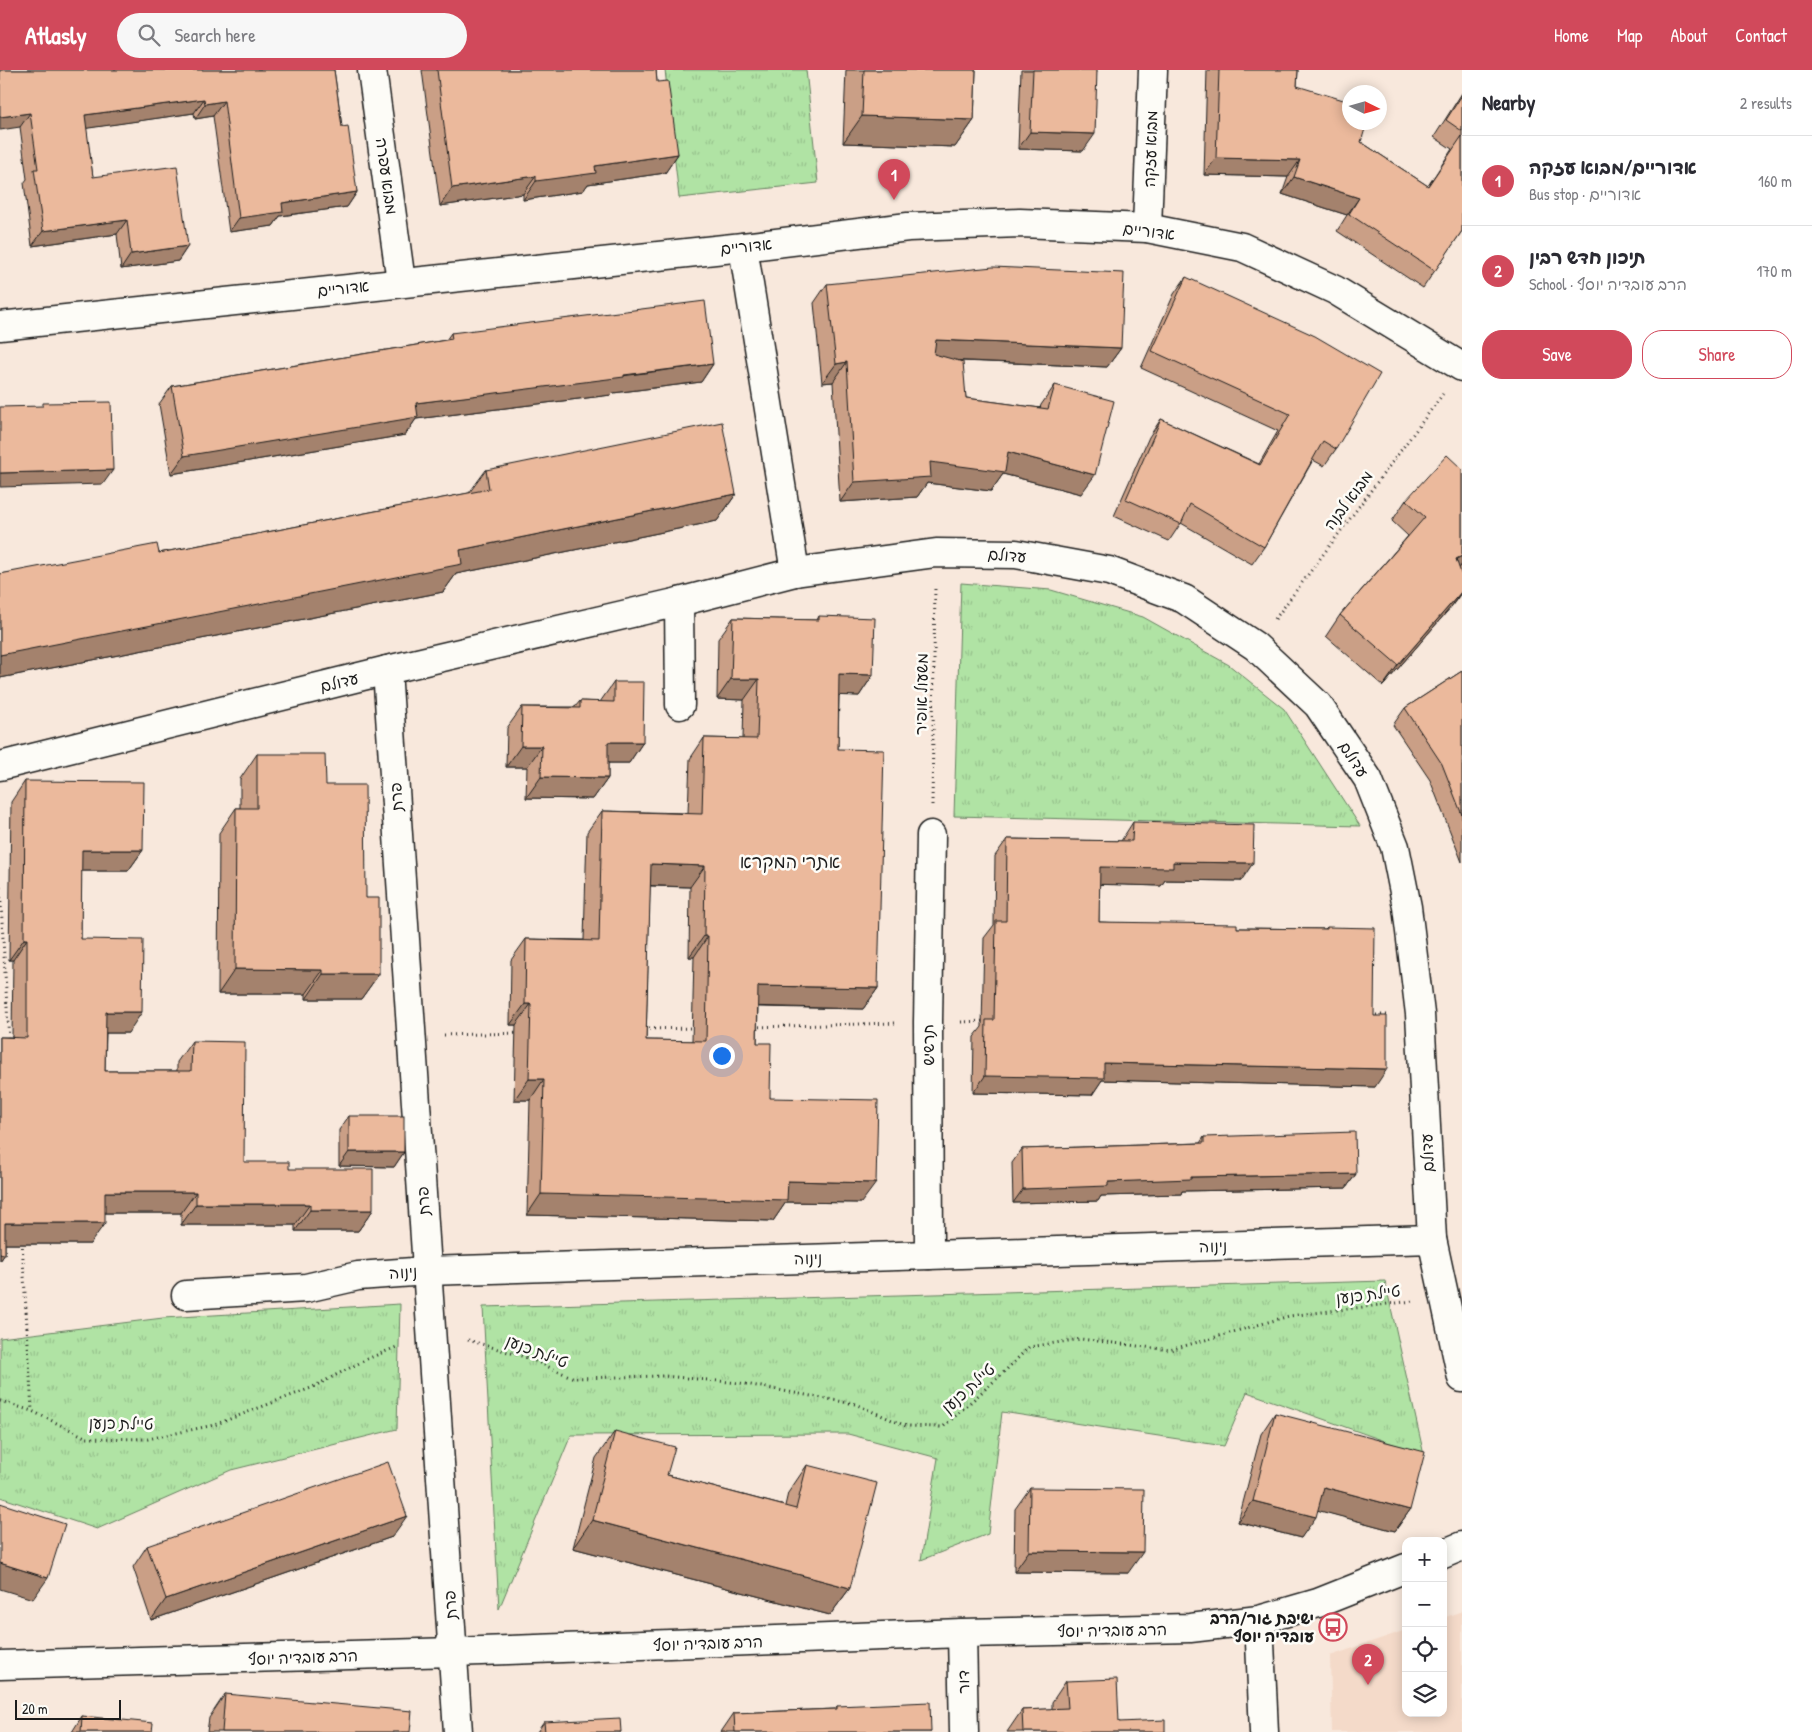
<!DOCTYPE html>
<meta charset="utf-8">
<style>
:root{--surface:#fff;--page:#f7f7f7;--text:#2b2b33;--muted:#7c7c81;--line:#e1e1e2;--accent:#d1495b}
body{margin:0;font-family:"Patrick Hand","Playpen Sans Hebrew",sans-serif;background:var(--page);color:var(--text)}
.controls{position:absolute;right:15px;bottom:15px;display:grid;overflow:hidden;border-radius:10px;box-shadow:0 2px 12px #0003}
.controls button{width:45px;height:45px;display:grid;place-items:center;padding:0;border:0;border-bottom:1px solid var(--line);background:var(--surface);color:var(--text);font:25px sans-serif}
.compass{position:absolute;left:1342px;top:15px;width:45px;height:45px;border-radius:50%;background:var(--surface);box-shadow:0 2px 12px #0003;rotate:95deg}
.scale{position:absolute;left:15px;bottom:12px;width:106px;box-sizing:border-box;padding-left:5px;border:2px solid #1c1c1c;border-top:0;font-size:14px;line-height:18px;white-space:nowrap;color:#1c1c1c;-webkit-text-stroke:4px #fdfcf7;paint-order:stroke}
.you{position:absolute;left:721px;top:985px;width:18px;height:18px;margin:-12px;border:4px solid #fff;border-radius:50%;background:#1a73e8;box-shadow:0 0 0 8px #1a73e833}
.badge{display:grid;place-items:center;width:32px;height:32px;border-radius:50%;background:var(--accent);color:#fff;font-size:16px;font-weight:700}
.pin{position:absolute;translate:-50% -41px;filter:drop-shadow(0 1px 2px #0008)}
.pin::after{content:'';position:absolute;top:26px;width:18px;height:15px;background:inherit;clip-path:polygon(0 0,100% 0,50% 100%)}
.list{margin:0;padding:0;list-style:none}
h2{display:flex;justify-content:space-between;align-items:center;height:65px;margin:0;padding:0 20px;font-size:21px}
h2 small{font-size:16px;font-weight:400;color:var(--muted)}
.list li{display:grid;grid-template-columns:32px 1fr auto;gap:15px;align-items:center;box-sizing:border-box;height:90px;padding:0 20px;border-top:1px solid var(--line)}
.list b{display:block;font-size:19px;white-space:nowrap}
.list p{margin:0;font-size:16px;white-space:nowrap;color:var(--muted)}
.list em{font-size:16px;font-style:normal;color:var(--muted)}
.actions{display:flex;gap:10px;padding:15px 20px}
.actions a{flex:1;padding:11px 0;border:1px solid var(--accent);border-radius:20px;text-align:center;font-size:18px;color:var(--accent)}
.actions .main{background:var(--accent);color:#fff}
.icon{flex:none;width:28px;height:28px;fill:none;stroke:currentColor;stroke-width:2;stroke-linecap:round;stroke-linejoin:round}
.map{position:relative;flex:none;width:1462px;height:1662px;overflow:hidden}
header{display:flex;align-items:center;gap:30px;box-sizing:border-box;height:70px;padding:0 25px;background:var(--accent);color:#fff}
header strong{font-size:24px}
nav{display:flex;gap:28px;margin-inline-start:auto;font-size:18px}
.search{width:350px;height:45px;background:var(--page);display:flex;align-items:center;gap:12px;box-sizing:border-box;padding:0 18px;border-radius:28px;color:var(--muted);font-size:19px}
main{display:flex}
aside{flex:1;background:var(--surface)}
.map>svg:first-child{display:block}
.built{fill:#f4dac9}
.park{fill:url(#park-tufts);stroke:#668060}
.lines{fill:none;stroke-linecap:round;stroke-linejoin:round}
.minor-casing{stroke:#1c1c1c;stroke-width:31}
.path{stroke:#1c1c1c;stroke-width:3;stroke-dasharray:1 4;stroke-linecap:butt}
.minor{stroke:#fdfcf7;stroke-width:28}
.wall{fill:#ca9f86;stroke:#1c1c1c;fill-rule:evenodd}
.shaded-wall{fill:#a4826d;stroke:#1c1c1c}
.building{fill:#ebb99c;stroke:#1c1c1c;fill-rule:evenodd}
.labels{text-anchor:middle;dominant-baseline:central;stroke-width:5;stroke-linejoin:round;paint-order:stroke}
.street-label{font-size:16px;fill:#1c1c1c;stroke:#fdfcf7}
.poi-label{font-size:16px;font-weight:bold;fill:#1c1c1c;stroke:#fdfcf7;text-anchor:end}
.neighbourhood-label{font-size:18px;fill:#1c1c1c;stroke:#fdfcf7}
</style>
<header>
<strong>Atlasly</strong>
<div class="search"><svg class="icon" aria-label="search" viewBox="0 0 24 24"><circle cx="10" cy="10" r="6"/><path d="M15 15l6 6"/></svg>Search here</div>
<nav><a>Home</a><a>Map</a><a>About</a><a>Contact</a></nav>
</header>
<main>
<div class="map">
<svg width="1462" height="1662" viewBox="0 0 1462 1662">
<defs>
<pattern id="park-tufts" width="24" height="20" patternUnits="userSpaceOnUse" patternTransform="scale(1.25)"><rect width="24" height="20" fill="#b0e3a4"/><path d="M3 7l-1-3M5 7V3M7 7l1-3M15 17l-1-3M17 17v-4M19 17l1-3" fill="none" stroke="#97c28d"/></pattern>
</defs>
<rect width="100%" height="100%" fill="#f8e8dc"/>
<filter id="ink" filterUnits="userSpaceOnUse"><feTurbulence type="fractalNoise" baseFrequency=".02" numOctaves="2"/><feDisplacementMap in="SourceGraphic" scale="10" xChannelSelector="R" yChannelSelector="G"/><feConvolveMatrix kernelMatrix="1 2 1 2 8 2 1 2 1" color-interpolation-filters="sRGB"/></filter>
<g filter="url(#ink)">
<polygon class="built" points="1462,1541 1462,1662 1332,1662 1330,1586 1406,1560 1406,1643 1443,1643 1443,1548"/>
<g class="park">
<polygon points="665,0 806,0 818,113 679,128"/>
<polygon points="961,513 1051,520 1143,547 1229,595 1284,639 1360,756 954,746"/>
<polygon points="1385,1211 1424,1385 1247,1322 1224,1376 1002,1342 988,1464 921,1490 938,1388 848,1364 571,1365 499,1539 483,1237"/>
<polygon points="400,1234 397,1359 231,1400 97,1459 0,1427 0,1268 163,1248"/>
</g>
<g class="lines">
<g class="minor-casing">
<g id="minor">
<polyline points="372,0 401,212"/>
<polyline points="1147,158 1153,0"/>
<polyline points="743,177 795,502"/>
<polyline points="0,256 743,177 908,157 1020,153 1147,158 1242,177 1335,220 1462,297"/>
<polyline points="679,532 680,635"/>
<polyline points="387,600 458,1662"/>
<polyline points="0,696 387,600 679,532 795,502 936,483 1016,484 1109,501 1184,529 1255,576 1318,635 1368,709 1395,777 1407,837 1420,944 1432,1169 1462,1308"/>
<polyline points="929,1185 928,952 931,765"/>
<polyline points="186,1225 306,1218 358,1206 427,1201 1432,1169"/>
<polyline points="1443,1484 1462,1476"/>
<polyline points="1259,1550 1264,1662"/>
<polyline points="962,1563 964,1662"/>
<polyline points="0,1595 453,1582 962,1563 1190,1558 1259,1550 1318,1533 1406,1498"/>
</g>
</g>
<g class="path">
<polyline points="1275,549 1443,324"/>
<polyline points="932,735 935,516"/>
<polyline points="0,817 9,971"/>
<polyline points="1371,945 1387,945"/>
<polyline points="961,952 985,951"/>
<polyline points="754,957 895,953"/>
<polyline points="644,959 695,958"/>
<polyline points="444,965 520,963"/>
<polyline points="22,1172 32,1341"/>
<polyline points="468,1270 528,1288 574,1308 664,1306 740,1313 855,1334 906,1356 943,1357 1002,1304 1029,1277 1081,1269 1170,1280 1289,1246 1413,1231"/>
<polyline points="0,1331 32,1341 87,1368 148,1369 214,1355 311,1318 367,1289 399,1276"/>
</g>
<use href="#minor" class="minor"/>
</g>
<g class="wall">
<polygon points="0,0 334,0 342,57 357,122 347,137 280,146 273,156 229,162 213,46 195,49 194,43 86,58 93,107 188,176 178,191 121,199 117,164 32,176 24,113 27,109 20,57"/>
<polygon points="422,0 656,0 657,12 678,84 665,103 588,114 583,121 523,130 523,124 440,136"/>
<polygon points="846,0 976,0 974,50 955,77 843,73"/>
<polygon points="1021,0 1097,0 1083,81 1018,79"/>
<polygon points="1207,0 1298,0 1297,16 1361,72 1428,116 1452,79 1434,67 1462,23 1462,161 1423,218 1337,161 1347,145 1282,124 1288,107 1204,105"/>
<polygon points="1186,207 1336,379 1324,396 1313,390 1264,477 1252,494 1181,453 1169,471 1114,446 1149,367 1161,349 1259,394 1278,361 1141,298 1174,224"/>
<polygon points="827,214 1121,278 1107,297 961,291 966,328 1040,338 1041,335 1055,315 1081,424 1003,404 991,421 927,413 917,427 840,432 833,312 822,313 814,233"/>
<polygon points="451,263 713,294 701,312 613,323 611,325 416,349 405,365 171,404 159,334 172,316 446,270"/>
<polygon points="1462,399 1462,522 1451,537 1383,616 1326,566 1340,545 1408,466 1392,451 1406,430"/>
<polygon points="486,400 736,424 717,451 456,504 443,522 0,608 0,504 159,483 469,423"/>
<path d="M819 546 873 605 859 626 839 625 838 679 878 918 863 939 758 937 757 973 770 1028 861 1133 786 1132 773 1151 527 1145 530 1030H514L516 955H510L511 890 526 869 584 870 587 762 602 741 688 743 690 689 704 668 743 669 744 630 717 629 718 569 733 548 817 550ZM650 816 690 817 689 887H694L692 971 646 970Z"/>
<polygon points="1462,601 1462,792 1430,710 1393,655 1405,638"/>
<polygon points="614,612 643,672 629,693 608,693 608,708 593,729 526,728 527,697 506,697 507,658 522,637 575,637 580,631 600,632"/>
<polygon points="257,684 326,715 366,828 379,904 361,929 306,929 306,924 218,924 219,763 236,738 240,738 240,709"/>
<polygon points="25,711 143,780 128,801 81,801 81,869 128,963 106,963 105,1001 177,1001 177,992 192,971 244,1092 289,1099 373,1140 358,1161 295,1161 295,1155 181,1155 181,1143 105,1143 90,1174 5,1174 5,1184 0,1191 0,967 12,967 13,890 9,890 11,732"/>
<polygon points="1133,752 1241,811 1165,810 1161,816 1099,814 1099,852 1237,858 1325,859 1327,857 1374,946 1375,1017 1102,1010 1092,1025 973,1023 974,967 982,957 984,868 994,855 995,786 1007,769 1121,771"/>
<polygon points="349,1046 404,1082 394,1097 339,1096 339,1060"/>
<polygon points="1204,1067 1356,1104 1346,1118 1182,1121 1181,1124 1101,1126 1098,1131 1013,1133 1012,1093 1022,1079 1200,1073"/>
<polygon points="1275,1343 1410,1440 1395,1461 1318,1440 1301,1468 1238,1452 1261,1364"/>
<polygon points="615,1361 667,1405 785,1436 788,1423 807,1395 850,1518 830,1545 573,1478 596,1388"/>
<polygon points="1030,1418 1128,1503 1014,1502 1015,1439"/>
<polygon points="392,1467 151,1550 133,1497 147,1476"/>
<polygon points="1066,1611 1119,1652 1165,1662 1007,1662 1022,1640 1052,1639 1052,1632"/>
<polygon points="225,1624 410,1662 207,1662 209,1648"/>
<polygon points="837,1636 931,1662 721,1662 734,1643 835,1639"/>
<polygon points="82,1646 152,1662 72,1662"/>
<polygon points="544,1652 621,1662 537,1662"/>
</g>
<g class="shaded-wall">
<polygon points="204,29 194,43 75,60 85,45"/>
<polygon points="224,31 213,46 195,49 205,34"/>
<polygon points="30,43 20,57 0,60 0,47"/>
<polygon points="862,46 974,50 955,77 843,73"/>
<polygon points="1030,62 1095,64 1083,81 1018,79"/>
<polygon points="678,84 665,103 588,114 583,121 523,130 536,111 595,96"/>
<polygon points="1216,88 1300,90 1288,107 1204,105"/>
<polygon points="536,106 523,124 440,136 452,118"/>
<polygon points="1294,107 1359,128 1347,145 1282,124"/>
<polygon points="357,122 347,137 280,146 273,156 229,162 239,148 282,133"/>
<polygon points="127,150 117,164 32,176 43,161"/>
<polygon points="188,176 178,191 121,199 131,184"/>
<polygon points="936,270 1121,278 1107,297 922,289"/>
<polygon points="847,292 833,312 822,313 836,294"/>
<polygon points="713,294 701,312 613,323 611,325 416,349 405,365 171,404 184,386 416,333"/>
<polygon points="1008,382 1095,405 1081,424 1003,404 991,421 927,413 917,427 840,432 854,412 930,392"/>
<polygon points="113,400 103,414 0,417 0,403"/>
<polygon points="736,424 717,451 456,504 443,522 0,608 0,585 460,480"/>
<polygon points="1462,486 1462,494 1456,503 1456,489"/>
<polygon points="1462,521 1451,537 1383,616 1398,595"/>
<polygon points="839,604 873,605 859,626 825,625"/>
<polygon points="731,609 759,609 744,630 717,629"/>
<polygon points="608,672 643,672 629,693 594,693"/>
<polygon points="521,676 542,676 527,697 506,697"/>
<polygon points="541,707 608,708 593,729 526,728"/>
<polygon points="82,780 143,780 128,801 67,801"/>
<polygon points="1173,792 1253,793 1241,811 1165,810 1161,816 1088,814 1100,797"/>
<polygon points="651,794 705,796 690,817 636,815"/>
<polygon points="704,866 708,866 694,887 689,887"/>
<polygon points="24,869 27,869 13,890 9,890"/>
<polygon points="235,899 323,900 306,924 218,924"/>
<polygon points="323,904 379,904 361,929 306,929"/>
<polygon points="758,916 878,918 863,939 744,936"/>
<polygon points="525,934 531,934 516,955 510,955"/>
<polygon points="106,942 142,942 128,963 91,963"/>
<polygon points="1104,993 1387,999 1375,1017 1102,1010 1092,1025 973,1023 985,1006"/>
<polygon points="529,1009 544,1009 530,1030 514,1030"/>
<polygon points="349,1082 404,1082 394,1097 339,1096"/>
<polygon points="1356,1104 1346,1118 1182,1121 1181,1124 1101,1126 1098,1131 1013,1133 1023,1119 1108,1112 1191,1107"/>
<polygon points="788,1111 876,1113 861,1133 786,1132 773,1151 527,1145 541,1124"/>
<polygon points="105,1122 196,1122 181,1143 90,1143"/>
<polygon points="196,1134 310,1134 295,1155 181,1155"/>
<polygon points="310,1140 373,1140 358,1161 295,1161"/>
<polygon points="5,1153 105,1153 90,1174 0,1174"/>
<polygon points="0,1184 5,1184 0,1191"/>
<polygon points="1324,1417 1410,1440 1395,1461 1309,1438"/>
<polygon points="1253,1431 1316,1447 1301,1468 1238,1452"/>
<polygon points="407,1446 392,1467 151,1550 166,1529"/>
<polygon points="592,1450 850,1518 830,1545 573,1478"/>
<polygon points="1029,1481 1143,1482 1128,1503 1014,1502"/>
<polygon points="0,1493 48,1508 33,1529 0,1519"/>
</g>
<g class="building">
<polygon points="0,0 334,0 342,57 348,56 357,122 282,133 283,142 239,148 224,31 205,34 204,29 85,45 93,107 177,96 188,176 131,184 127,150 43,161 34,99 38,99 30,43 0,47"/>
<polygon points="437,0 656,0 657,12 668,11 678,84 595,96 596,103 536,111 536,106 452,118"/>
<polygon points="864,0 976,0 974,50 862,46"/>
<polygon points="1033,0 1097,0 1095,64 1030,62"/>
<polygon points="1219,0 1298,0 1297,16 1350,32 1350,52 1367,52 1361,72 1428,116 1462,66 1462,161 1435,201 1349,144 1359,128 1294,107 1300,90 1216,88"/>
<polygon points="1462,25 1462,61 1446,50"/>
<polygon points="993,197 1124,203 1121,278 936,270 934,284 963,292 966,328 1048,339 1055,315 1114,331 1095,405 1008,382 1005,402 930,392 931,407 854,412 847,292 836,294 827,214"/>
<polygon points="1186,207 1315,266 1380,304 1336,379 1323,371 1264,477 1190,434 1181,454 1126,429 1161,349 1260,395 1290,344 1152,281"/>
<polygon points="705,231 713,294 624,305 624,307 416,333 418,347 184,386 172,316 452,269 451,263"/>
<polygon points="111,332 113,400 0,403 0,337 43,336 43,333"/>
<polygon points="722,352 736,424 460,480 462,494 0,585 0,504 157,474 159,483 489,419 486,400"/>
<polygon points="1447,385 1462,399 1462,486 1456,489 1462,506 1462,521 1398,595 1340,545 1425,447 1406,430"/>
<path d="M819 546 875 548 873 605 839 604 838 679 884 680 878 918 758 916 757 973H771L770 1028 878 1030 876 1113 788 1111 787 1130 541 1124 544 1009H529L531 934H525L526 869 599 871 602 741 702 744 704 668 757 669 759 609H731L733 548 819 550ZM651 794 705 796 704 866H708L706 971 646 970Z"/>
<polygon points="1462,601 1462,745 1442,694 1405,638"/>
<polygon points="614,612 644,612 643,672 608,672 608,708 541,707 542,676 521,676 522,637 580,638 580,631 614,632"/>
<polygon points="257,684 325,684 326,715 365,715 366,828 379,828 379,904 323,904 323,900 235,899 236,738 257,738"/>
<polygon points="25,711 144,712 143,780 82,780 81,869 143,870 142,942 106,942 105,1001 191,1001 192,971 245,972 244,1092 289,1092 289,1099 373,1099 373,1140 310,1140 310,1134 196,1134 196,1122 105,1122 105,1153 5,1153 5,1184 0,1184 0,967 27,968 27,869 24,869"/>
<polygon points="1133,752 1254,755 1253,793 1173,792 1173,798 1100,797 1099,852 1237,854 1237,858 1327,859 1327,857 1375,858 1374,946 1387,946 1387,999 1104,993 1104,1008 985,1006 986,950 994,950 996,851 1006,851 1007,769 1132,771"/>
<rect x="349" y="1046" width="55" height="36"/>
<polygon points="1355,1062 1356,1104 1191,1107 1191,1109 1108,1112 1108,1116 1023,1119 1022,1079 1204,1073 1204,1067"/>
<polygon points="1275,1343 1425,1382 1410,1440 1324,1417 1316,1447 1253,1431"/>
<polygon points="615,1361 675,1377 667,1405 796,1439 807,1395 877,1413 850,1518 592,1450"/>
<polygon points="388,1392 407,1446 166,1529 147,1476"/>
<polygon points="1030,1418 1144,1419 1143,1482 1029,1481"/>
<polygon points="0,1433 65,1454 48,1508 0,1493"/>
<polygon points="1117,1609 1119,1652 1165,1650 1165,1662 1023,1662 1022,1640 1068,1638 1066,1611"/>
<polygon points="225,1624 412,1641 410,1662 222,1662"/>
<polygon points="930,1632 931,1662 735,1662 734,1643 837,1639 837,1636"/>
<polygon points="82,1646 153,1653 152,1662 81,1662"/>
<polygon points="620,1648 621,1662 545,1662 544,1652"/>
</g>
</g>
<defs>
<g id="bus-ring" transform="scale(1.4375)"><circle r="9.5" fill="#fdfcf7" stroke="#d1495b" stroke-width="1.5"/><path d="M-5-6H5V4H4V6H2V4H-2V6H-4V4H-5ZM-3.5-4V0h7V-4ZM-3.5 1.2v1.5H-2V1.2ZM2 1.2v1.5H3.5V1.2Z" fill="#d1495b"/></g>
</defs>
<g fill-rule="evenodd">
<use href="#bus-ring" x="1333" y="1557"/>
</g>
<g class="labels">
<g class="street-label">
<text transform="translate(1150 79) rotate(-88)">מבוא עזקה</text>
<text transform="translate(387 106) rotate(82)">מבוא עפרה</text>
<text transform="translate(1149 161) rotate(7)">אדוריים</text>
<text transform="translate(746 176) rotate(-6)">אדוריים</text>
<text transform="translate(343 218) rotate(-6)">אדוריים</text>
<text transform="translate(1348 430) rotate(-53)">מבוא לבנה</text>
<text transform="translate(1007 485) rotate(4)">עדולם</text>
<text transform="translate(339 612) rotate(-14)">עדולם</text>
<text transform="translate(921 624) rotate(-89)">משעול אופיר</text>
<text transform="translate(1354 689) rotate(57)">עדולם</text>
<text transform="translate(396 727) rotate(-94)">פרת</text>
<text transform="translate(928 975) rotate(-90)">תרשיש</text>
<text transform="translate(1427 1083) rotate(-93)">עדולם</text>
<text transform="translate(423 1131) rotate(-94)">פרת</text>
<text transform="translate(1213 1176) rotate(-2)">נינוה</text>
<text transform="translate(808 1188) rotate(-2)">נינוה</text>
<text transform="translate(403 1202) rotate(-4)">נינוה</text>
<text transform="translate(1368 1224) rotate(-7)">טיילת כנען</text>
<text transform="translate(537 1281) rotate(21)">טיילת כנען</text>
<text transform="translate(968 1318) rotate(-42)">טיילת כנען</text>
<text transform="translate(121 1353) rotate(1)">טיילת כנען</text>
<text transform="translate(450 1535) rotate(-94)">פרת</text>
<text transform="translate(1112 1560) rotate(-1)">הרב עובדיה יוסף</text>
<text transform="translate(708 1573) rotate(-2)">הרב עובדיה יוסף</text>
<text transform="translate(303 1587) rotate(-2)">הרב עובדיה יוסף</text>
<text transform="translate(963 1612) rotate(-91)">דור</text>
</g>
<g class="poi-label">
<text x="1314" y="1548">ישיבת גור/הרב<tspan x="1314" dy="18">עובדיה יוסף</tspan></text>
</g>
<g class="neighbourhood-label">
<text x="790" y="791">אתרי המקרא</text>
</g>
</g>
</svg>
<div class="controls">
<button>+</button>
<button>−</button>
<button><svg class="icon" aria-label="locate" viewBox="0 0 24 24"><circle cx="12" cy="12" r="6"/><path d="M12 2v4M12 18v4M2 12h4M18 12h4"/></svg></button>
<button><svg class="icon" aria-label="layers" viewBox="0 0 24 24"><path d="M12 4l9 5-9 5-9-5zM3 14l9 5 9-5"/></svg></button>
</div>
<svg class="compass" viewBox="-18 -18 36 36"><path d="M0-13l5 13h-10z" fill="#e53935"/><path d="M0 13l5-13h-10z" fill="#7c7c81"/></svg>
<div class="scale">20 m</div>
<div class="you"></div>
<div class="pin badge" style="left:894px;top:130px">1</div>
<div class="pin badge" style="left:1368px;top:1615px">2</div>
</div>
<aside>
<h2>Nearby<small>2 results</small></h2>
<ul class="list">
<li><span class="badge">1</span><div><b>אדוריים/מבוא עזקה</b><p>Bus stop · אדוריים</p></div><em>160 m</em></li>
<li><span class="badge">2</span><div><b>תיכון חדש רבין</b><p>School · הרב עובדיה יוסף</p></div><em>170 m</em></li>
</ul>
<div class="actions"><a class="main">Save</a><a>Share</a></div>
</aside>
</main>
